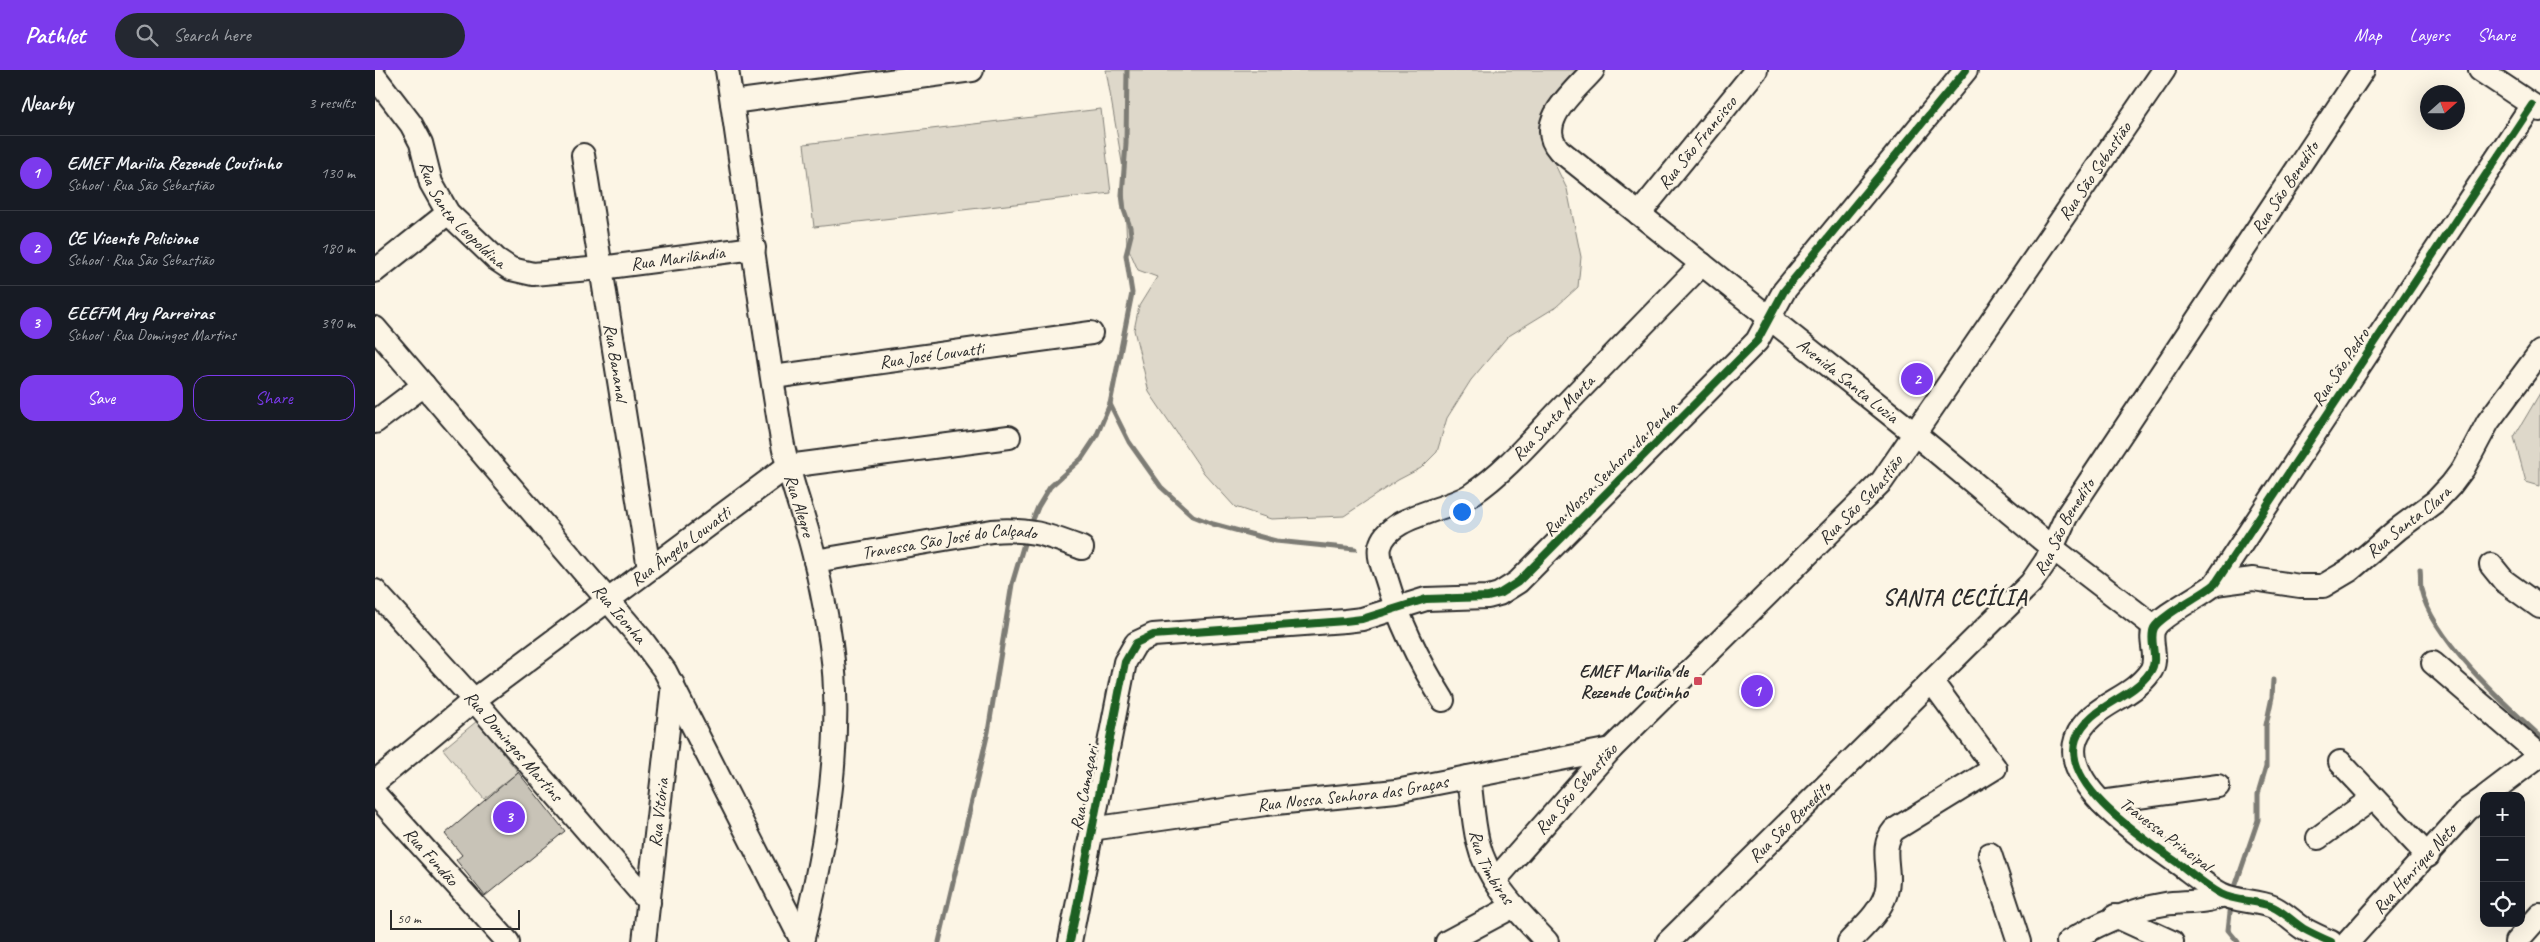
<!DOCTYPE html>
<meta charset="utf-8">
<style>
:root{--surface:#171b24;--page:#242831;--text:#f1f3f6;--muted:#9ea1a6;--line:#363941;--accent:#7c3aed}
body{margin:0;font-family:Caveat,sans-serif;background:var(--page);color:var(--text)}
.controls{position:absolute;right:15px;bottom:15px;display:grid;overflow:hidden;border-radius:10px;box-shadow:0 5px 20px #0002}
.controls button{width:45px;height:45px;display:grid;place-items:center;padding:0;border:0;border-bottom:1px solid var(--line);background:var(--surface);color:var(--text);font:25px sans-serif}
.compass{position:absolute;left:2045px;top:15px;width:45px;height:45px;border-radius:50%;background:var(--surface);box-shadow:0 5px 20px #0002;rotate:69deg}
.scale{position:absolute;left:15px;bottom:12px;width:130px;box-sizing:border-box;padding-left:5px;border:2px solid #2b2b2b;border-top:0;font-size:14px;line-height:18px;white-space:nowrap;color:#2b2b2b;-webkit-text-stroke:4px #fcf5e5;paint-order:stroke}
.you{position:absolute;left:1086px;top:441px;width:18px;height:18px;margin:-12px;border:4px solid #fff;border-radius:50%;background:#1a73e8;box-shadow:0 0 0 8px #1a73e833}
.badge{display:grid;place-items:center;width:32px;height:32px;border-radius:50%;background:var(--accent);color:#fff;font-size:16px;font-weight:700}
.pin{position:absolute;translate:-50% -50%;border:2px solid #fff;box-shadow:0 1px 5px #0006}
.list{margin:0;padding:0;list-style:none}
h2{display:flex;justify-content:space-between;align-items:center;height:65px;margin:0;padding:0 20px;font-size:21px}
h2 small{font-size:16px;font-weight:400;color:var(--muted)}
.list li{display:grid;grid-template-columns:32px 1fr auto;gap:15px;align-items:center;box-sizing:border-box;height:75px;padding:0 20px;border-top:1px solid var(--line)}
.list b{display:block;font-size:19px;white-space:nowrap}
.list p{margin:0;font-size:16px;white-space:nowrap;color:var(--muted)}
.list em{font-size:16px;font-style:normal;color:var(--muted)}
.actions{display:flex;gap:10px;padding:15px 20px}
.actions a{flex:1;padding:11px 0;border:1px solid var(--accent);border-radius:15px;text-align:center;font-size:18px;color:var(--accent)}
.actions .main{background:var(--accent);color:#fff}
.icon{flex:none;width:28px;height:28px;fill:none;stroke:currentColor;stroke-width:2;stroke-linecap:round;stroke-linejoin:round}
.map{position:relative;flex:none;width:2165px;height:872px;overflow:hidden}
header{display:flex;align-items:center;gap:30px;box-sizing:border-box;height:70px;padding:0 25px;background:var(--accent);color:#fff}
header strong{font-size:24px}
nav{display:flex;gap:28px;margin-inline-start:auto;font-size:18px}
.search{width:350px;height:45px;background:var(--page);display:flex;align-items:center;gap:12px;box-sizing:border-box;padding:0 18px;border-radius:28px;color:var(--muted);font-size:19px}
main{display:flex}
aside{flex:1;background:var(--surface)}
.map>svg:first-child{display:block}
.green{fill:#ded8ca;stroke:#84827a}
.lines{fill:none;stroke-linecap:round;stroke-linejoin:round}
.stream{stroke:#7d7b74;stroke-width:5}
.building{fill:#c8c3b7;stroke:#2b2b2b}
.minor-casing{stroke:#2b2b2b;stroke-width:26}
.minor{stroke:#fcf5e5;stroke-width:22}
.cycleway-casing{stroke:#fcf5e5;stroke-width:11}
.cycleway{stroke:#1b5e20;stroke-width:8}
.poi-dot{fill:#d1495b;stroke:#fcf5e5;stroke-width:2}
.labels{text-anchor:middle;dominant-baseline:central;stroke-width:5;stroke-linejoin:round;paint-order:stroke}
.street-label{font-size:18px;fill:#2b2b2b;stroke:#fcf5e5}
.poi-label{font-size:18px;font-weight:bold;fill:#2b2b2b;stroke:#fcf5e5;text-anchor:end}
.district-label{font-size:22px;font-weight:bold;letter-spacing:1px;fill:#2b2b2b;stroke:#fcf5e5}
</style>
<header>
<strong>Pathlet</strong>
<div class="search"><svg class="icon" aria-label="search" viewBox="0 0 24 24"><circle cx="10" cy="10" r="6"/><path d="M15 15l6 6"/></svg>Search here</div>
<nav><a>Map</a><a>Layers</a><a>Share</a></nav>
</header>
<main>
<aside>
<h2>Nearby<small>3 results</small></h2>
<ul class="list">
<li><span class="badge">1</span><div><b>EMEF Marilia Rezende Coutinho</b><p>School · Rua São Sebastião</p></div><em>130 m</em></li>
<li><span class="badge">2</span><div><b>CE Vicente Pelicione</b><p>School · Rua São Sebastião</p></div><em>180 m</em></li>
<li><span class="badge">3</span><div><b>EEEFM Ary Parreiras</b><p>School · Rua Domingos Martins</p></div><em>390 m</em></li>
</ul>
<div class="actions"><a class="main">Save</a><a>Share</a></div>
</aside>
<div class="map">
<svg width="2165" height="872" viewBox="0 0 2165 872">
<rect width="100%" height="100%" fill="#fcf5e5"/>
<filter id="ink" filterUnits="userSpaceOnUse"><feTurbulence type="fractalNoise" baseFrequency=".02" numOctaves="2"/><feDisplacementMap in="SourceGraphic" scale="10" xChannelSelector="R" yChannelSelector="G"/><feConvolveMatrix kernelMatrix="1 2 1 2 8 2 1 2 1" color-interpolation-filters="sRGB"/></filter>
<g filter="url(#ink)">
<g class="green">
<polygon points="731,0 1201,0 1180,23 1168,46 1164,62 1192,119 1206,187 1203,217 1181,237 1132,267 1096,310 1072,348 1062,382 1046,398 1023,410 969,446 896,449 860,437 829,403 774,322 759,260 764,236 782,207 763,200 752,175 748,98"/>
<polygon points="726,39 736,123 439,157 429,74"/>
<polygon points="2165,323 2165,416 2151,412 2139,367"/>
<polygon points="102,651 143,702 109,729 68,679"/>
</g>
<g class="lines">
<g class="stream">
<polyline points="735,334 754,372 786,417 818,446 838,454 901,471 980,479"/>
<polyline points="655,457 663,437 675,417 707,388 721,367 735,334 757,223 751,185 756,165 755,157 749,140 747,125 751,74 752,0"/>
<path d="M2045 500C2046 506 2045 513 2046 519 2057 568 2128 633 2165 666"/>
<polyline points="1858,823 1883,750 1883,724 1891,697 1891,655 1897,627 1898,610"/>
<polyline points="1856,834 1853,860 1863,872"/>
<polyline points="564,872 613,662 637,514 651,467"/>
</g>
</g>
<polygon class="building" points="143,702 190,761 110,826 81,790 87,785 70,764"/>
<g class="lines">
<g class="minor-casing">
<g id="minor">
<path id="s1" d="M352 0C371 123 386 247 407 370 414 410 431 449 440 490 449 532 459 578 460 621 463 705 447 791 427 872"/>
<path id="s2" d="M1218 0C1200 21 1159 52 1184 80L1540 364 1676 477 1780 557"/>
<polyline points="2105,0 2165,40"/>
<path id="s3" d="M0 7 36 54 46 73 56 113 73 143 121 189 136 199 158 204 226 198 379 178"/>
<polyline points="357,32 597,0"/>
<path id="s4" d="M208 85 274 499"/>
<path id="s5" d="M1264 144 1381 0"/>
<polyline points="0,201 73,143"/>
<path id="s6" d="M0 258 267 570 290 601 427 871"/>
<path id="s7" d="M398 307 716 263"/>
<polyline points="0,352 49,315"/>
<path id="s8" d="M440 491 617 461C654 458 672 465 707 478"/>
<polyline points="2116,495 2129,511 2165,537"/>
<path id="s9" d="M1840 514 1878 509 1925 516H1948L1975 500 2023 459 2061 431 2076 415 2088 399 2113 352 2165 282"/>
<path id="s10" d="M0 521 99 630 274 832"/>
<polyline points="2058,593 2165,685"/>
<path id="s11" d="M1068 630C1043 590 1024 551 1011 507 1008 498 1003 486 1005 477 1012 445 1073 441 1097 424 1131 401 1159 367 1187 338 1234 290 1280 242 1327 194"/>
<polyline points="1965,692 2053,786"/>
<path id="s12" d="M1094 707C1097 729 1098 751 1103 772 1112 812 1145 843 1172 872"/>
<path id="s13" d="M0 712 99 630 413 396 634 367"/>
<path id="s14" d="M0 724 133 872"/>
<polyline points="2111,726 2165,685"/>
<polyline points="1726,732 1843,716"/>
<path id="s15" d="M716 759 891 734 1021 721 1236 679"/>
<polyline points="1943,768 1998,728"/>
<polyline points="1615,784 1644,872"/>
<path id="s16" d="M1120 810 1236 679 1507 411 1789 0"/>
<polyline points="1740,846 1797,872"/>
<path id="s17" d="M269 872 298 614"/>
<polyline points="695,872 750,592 761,573 778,565 970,551 987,549 1051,529 1113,527 1124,524 1143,512 1382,271 1409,221 1591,0"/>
<polyline points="1072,872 1139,836"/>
<path id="s18" d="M1293 872 1656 513 1671 491 1691 447 1988 0"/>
<path d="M1474 872C1488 857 1505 843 1511 823 1518 801 1503 779 1519 760L1620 698 1557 612"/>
<path d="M1693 872C1724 853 1754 840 1790 834 1809 831 1830 834 1847 825"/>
<path d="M1956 872C1947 868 1938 864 1929 859 1918 852 1909 842 1898 837 1882 830 1862 832 1846 824 1833 817 1819 805 1807 796 1774 772 1685 717 1701 669 1714 634 1755 631 1775 602 1785 589 1773 571 1779 558 1786 545 1826 526 1840 514L2157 35"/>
<path id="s19" d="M1973 872 2093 739 2109 728"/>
<polyline points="2141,872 2165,845"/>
</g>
</g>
<use href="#minor" class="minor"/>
<g class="cycleway-casing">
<g id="cycleway">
<polyline points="695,872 750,592 761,573 778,565 970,551 987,549 1051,529 1113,527 1124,524 1143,512 1382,271 1409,221 1591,0"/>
<path d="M1956 872C1947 868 1938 864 1929 859 1918 852 1909 842 1898 837 1882 830 1862 832 1846 824 1833 817 1819 805 1807 796 1774 772 1685 717 1701 669 1714 634 1755 631 1775 602 1785 589 1773 571 1779 558 1786 545 1826 526 1840 514L2157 35"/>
</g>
</g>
<use href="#cycleway" class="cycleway"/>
</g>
</g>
<rect class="poi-dot" x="1318" y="606" width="10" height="10" rx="2.5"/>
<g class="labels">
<g class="street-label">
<text stroke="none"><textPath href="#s5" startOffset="92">Rua São Francisco</textPath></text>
<text stroke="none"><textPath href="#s16" startOffset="932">Rua São Sebastião</textPath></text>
<text stroke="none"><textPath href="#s18" startOffset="981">Rua São Benedito</textPath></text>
<text stroke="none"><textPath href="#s3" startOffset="166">Rua Santa Leopoldina</textPath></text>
<text stroke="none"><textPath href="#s3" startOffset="409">Rua Marilândia</textPath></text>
<text stroke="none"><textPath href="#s7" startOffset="160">Rua José Louvatti</textPath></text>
<text stroke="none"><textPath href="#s4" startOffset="210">Rua Bananal</textPath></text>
<text transform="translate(1965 297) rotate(-56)">Rua São Pedro</text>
<text stroke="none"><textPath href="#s2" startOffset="466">Avenida Santa Luzia</textPath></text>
<text stroke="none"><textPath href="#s11" startOffset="388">Rua Santa Marta</textPath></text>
<text transform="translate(1235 399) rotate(-45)">Rua Nossa Senhora da Penha</text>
<text stroke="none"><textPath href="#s16" startOffset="528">Rua São Sebastião</textPath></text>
<text stroke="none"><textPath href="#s1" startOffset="442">Rua Alegre</textPath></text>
<text stroke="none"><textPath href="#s9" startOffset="216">Rua Santa Clara</textPath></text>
<text stroke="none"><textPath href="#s18" startOffset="576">Rua São Benedito</textPath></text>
<text stroke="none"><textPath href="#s8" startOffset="136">Travessa São José do Calçado</textPath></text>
<text stroke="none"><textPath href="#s13" startOffset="386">Rua Ângelo Louvatti</textPath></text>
<text stroke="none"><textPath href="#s6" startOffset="376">Rua Iconha</textPath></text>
<text stroke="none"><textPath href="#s10" startOffset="208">Rua Domingos Martins</textPath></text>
<text transform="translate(709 718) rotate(-79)">Rua Camaçari</text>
<text stroke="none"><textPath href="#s16" startOffset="122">Rua São Sebastião</textPath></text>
<text stroke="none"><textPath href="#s15" startOffset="264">Rua Nossa Senhora das Graças</textPath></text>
<text stroke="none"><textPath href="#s17" startOffset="130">Rua Vitória</textPath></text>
<text stroke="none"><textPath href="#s18" startOffset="171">Rua São Benedito</textPath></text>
<text transform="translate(1791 764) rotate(37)">Travessa Principal</text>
<text stroke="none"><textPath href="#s14" startOffset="84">Rua Fundão</textPath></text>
<text stroke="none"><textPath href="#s12" startOffset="94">Rua Timbiras</textPath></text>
<text stroke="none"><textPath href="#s19" startOffset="99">Rua Henrique Neto</textPath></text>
</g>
<g class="poi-label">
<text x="1313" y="601">EMEF Marilia de<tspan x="1313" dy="21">Rezende Coutinho</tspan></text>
</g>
<g class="district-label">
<text x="1580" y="528">SANTA CECÍLIA</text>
</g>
</g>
</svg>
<div class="controls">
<button>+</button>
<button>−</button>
<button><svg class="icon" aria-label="locate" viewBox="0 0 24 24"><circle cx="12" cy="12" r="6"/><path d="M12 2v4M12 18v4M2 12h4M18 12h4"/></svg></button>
</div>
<svg class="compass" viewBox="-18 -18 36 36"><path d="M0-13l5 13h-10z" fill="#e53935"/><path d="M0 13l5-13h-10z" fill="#9ea1a6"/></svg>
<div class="scale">50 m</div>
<div class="you"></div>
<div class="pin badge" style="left:1382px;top:621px">1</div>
<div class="pin badge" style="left:1542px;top:309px">2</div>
<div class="pin badge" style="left:134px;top:747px">3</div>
</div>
</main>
